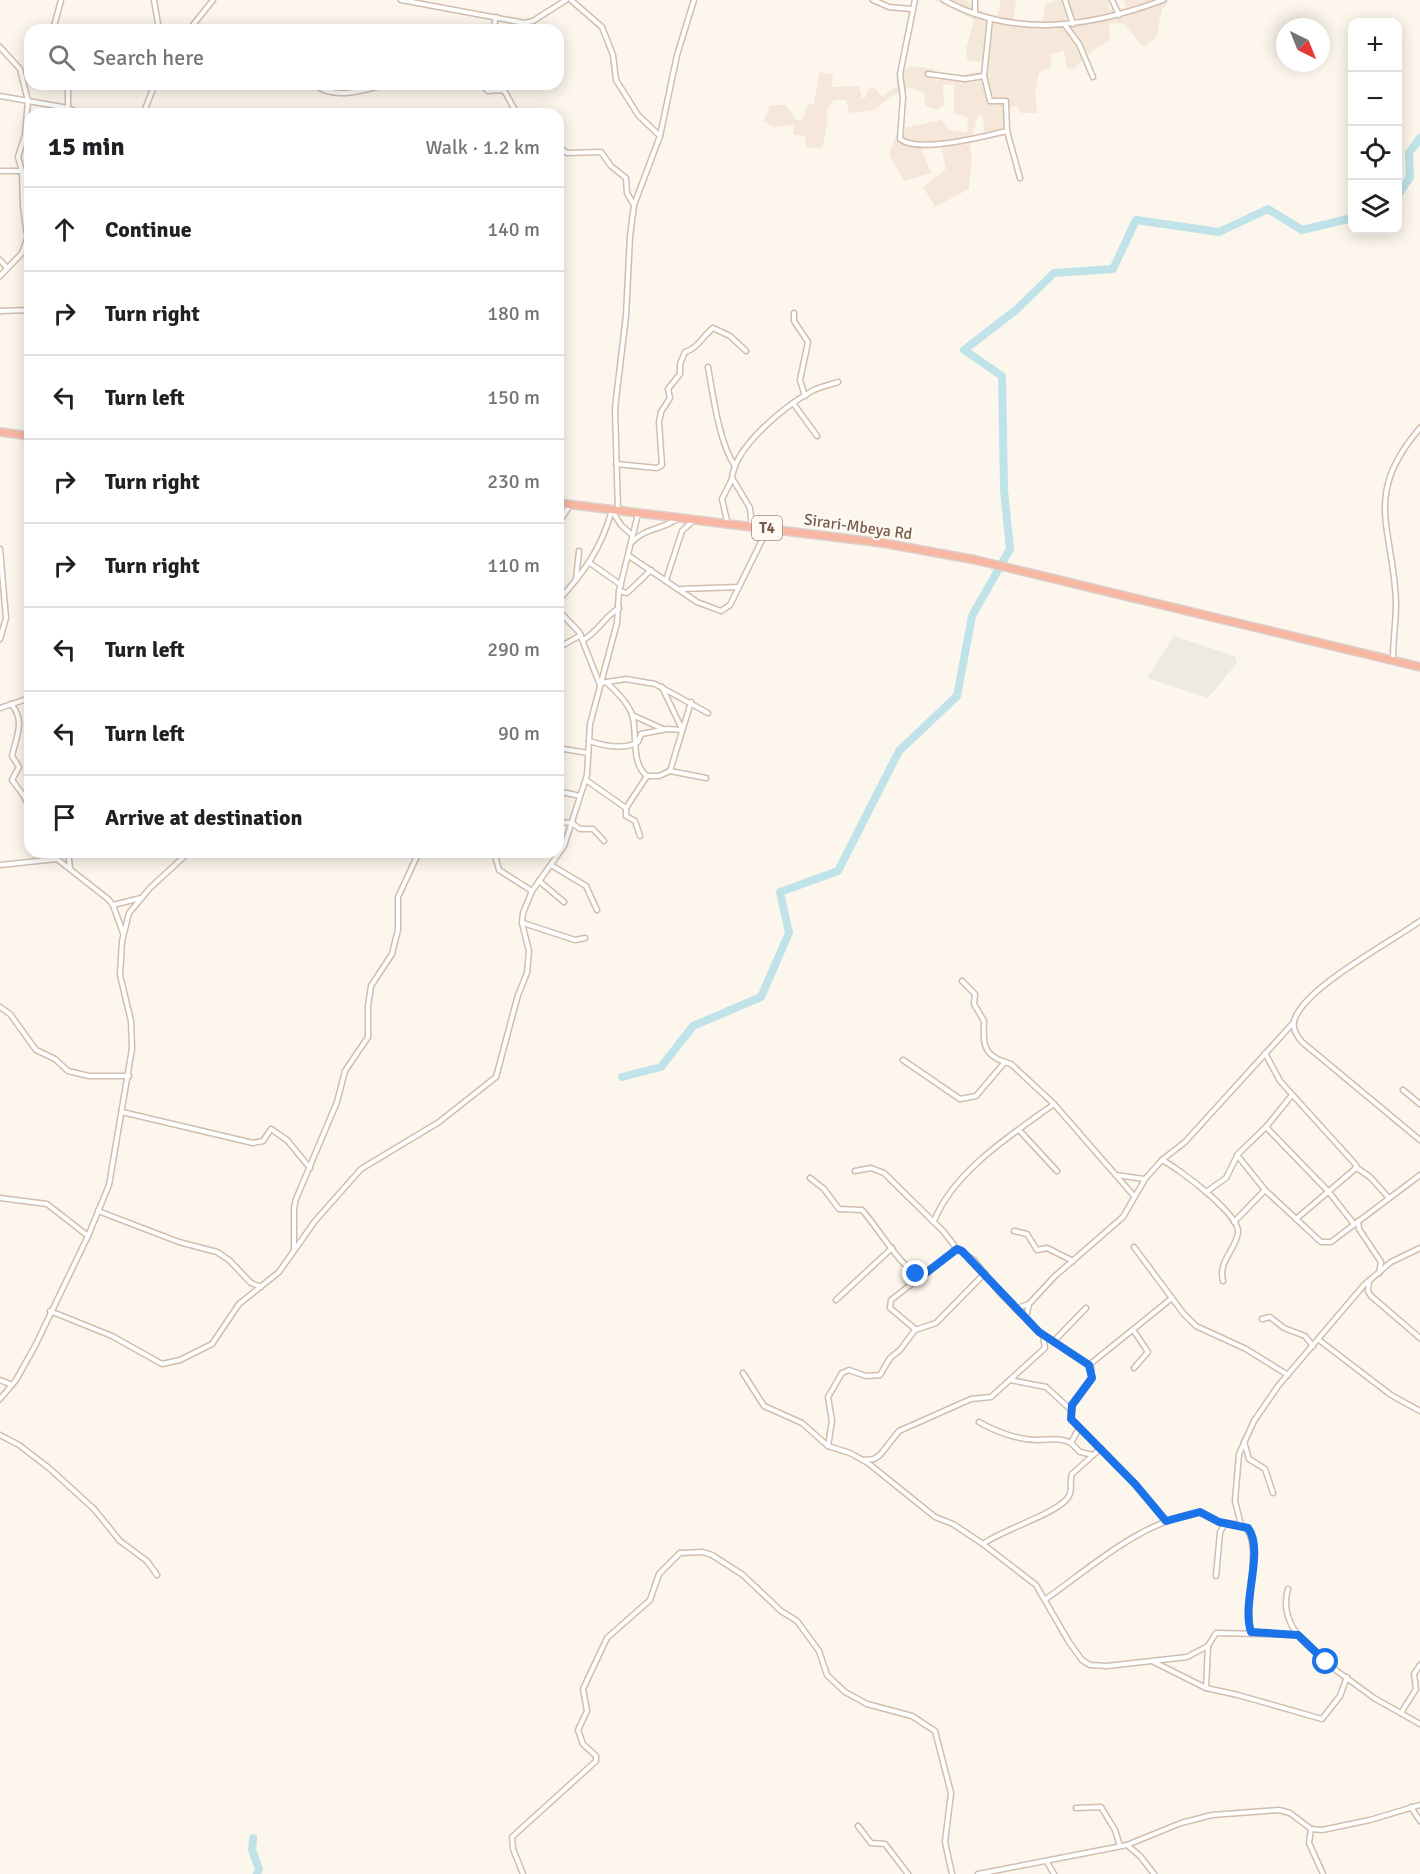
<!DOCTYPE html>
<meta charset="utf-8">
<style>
:root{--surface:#fff;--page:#f2f2f2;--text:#202124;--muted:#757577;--line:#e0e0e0}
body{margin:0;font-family:Signika,sans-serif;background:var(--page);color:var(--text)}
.controls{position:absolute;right:18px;top:18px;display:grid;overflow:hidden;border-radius:12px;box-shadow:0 3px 15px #0003}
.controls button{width:54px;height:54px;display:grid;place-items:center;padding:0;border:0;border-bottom:2px solid var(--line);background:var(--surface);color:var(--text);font:30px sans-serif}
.compass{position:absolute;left:1276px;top:18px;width:54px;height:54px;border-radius:50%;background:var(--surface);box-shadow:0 3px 15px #0003;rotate:137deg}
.stop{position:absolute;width:18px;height:18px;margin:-14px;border:4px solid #1a73e8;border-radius:50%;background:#fff}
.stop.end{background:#1a73e8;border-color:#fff;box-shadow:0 2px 6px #0008}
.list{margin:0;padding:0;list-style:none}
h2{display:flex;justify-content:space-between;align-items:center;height:78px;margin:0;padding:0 24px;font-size:26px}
h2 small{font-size:20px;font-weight:400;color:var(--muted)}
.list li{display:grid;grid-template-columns:39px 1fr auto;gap:18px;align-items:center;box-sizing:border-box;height:84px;padding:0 24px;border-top:2px solid var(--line)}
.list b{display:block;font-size:22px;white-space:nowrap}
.list em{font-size:20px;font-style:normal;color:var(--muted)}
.icon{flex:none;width:33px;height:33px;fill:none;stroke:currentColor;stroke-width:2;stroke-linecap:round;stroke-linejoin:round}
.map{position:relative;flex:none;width:1420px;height:1874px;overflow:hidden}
.search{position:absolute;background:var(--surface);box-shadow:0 3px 15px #0003;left:24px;top:24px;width:540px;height:66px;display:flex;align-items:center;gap:15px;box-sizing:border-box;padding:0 21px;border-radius:18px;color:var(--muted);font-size:22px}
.panel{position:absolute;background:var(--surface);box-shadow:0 3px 15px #0003;left:24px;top:108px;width:540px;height:750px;border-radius:18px}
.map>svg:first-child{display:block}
.residential{fill:#f5e8da}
.industrial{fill:#efe9e4}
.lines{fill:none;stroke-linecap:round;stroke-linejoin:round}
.river{stroke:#bfe3e8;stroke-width:8}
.street-casing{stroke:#d1beb0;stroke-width:7}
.highway-casing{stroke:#dad1cd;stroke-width:10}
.street{stroke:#fff;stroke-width:4}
.highway{stroke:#f7b7a3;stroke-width:7}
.route{stroke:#1a73e8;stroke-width:8}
.labels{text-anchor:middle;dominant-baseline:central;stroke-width:4.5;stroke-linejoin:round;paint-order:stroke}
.shield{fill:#fffaf3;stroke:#a28b7f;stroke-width:1.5}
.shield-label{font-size:15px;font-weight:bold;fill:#7a5c4d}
.street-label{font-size:16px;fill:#7a5c4d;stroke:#fffaf3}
</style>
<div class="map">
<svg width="1420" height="1874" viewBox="0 0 1420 1874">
<rect width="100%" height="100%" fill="#fdf6ec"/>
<polygon class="residential" points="934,0 968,0 971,6 972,0 978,0 977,9 997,16 1001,0 1016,0 1014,20 1043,21 1045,5 1058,0 1108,0 1109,10 1127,7 1123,0 1170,0 1162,9 1156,38 1143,47 1124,24 1109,23 1110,40 1090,53 1075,68 1067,69 1064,51 1051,54 1051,67 1039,73 1035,93 1037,113 1021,113 1016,106 1008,109 1009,130 984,132 983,116 978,115 970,146 972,158 969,189 935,207 923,187 946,169 941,147 922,150 931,173 904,181 889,155 896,135 904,128 941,120 950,130 967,132 968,118 954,113 954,85 943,84 944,105 937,110 925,106 924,93 909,88 891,96 875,110 849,113 846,100 834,100 826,112 828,121 822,149 806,147 805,136 794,135 794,125 773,127 764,121 770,105 786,105 796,120 802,121 808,104 814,105 819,72 833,75 832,87 859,86 862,98 865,98 869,87 876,89 882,97 897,86 896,79 910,66 934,69 934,81 981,71 981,62 967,61 966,48 974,20"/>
<polygon class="industrial" points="1174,636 1235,656 1237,663 1208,698 1147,678"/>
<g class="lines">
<g class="river">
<polyline points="1398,195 1410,177 1409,153 1420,138"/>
<polyline points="622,1077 661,1067 693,1026 761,997 789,933 780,892 838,871 899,751 957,696 972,616 1010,549 1004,490 1002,376 964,350 1016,310 1054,273 1113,269 1136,220 1219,232 1268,209 1302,230 1352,218"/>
<polyline points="253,1838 252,1850 259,1869 257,1874"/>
</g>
<g class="street-casing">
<g id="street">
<polyline points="154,0 159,30"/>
<polyline points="401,0 525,23 533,21 566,0"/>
<polyline points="571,0 602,27 613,55 616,80 638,115 660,136"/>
<polyline points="873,0 889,7 911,9"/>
<path d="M915 0 900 74 903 97 900 139C919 154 984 136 1007 131"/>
<path d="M944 0C1014 39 1091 27 1163 0"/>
<polyline points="1065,0 1073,24"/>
<polyline points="1112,0 1119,15"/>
<polyline points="975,14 975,0"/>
<polyline points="990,19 984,76 990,101 1006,101 1007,131 1020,178"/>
<polyline points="1065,25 1079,44 1093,77"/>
<polyline points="53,30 61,0"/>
<polyline points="189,30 213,0"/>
<polyline points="493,30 496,17"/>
<polyline points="0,47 20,69 28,101 25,135 18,157 22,171 23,206 27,235"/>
<polyline points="928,74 965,79 984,76"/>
<path d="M314 84C334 101 365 90 388 84"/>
<polyline points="481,84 488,91 502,90 505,92 517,114"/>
<polyline points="0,96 68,108 81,114"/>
<polyline points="68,108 68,84"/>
<polyline points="143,114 155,84"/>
<polyline points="558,146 567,153 601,152 611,166 626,178 627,193 634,205"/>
<polyline points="0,171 22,171"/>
<polyline points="0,260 7,268"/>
<polyline points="0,276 22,253 30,231"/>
<polyline points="0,311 30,310"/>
<polyline points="794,313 794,321 808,342 800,380 805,396"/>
<path d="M708 367C713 395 719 443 735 466"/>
<polyline points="793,403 817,436"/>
<path d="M616 464 657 468 662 465 659 422 661 412 670 398 668 389 680 374V364L685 352C698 348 702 337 713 328L730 336 746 351"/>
<polyline points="618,510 615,408 626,316 630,236 634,205 660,136 677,55 694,0"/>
<polyline points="612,511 621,525 632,535"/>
<polyline points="558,524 570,505"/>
<polyline points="728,525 722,499 732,479"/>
<path d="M752 527 750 508 732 478C735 446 785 406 812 391 819 387 829 385 838 382"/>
<path d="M632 542C645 528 661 530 677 519"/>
<polyline points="0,549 6,618 0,639"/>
<polyline points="629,556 697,602 721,611 730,605 767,530"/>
<polyline points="590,563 621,585"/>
<polyline points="576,579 579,551"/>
<polyline points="666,580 682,531 693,521"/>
<polyline points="681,589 739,587"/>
<polyline points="619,591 627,593 651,570"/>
<path d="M558 601C585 571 601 549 612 510"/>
<polyline points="558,610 579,632 600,685"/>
<path d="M583 640C598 632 604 617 619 608"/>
<polyline points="558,648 581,635"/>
<path d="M1393 659C1393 640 1396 622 1396 603 1394 529 1361 496 1420 428"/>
<path d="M606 682C616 691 627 702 632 714 638 733 630 763 647 776"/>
<polyline points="601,683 626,679 655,684 708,713"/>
<polyline points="662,687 682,729"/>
<path d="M11 704C26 721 16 737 12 756L19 767 12 780 24 796 30 809"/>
<polyline points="0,708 30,698"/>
<polyline points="632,715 663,729"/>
<path d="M589 741C604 746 624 750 638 742L641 734 667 729 682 730"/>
<polyline points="558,748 588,753"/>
<polyline points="670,771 691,702"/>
<polyline points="586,780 626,808 647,776 659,776 670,771 706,778"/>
<polyline points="558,791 580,796"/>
<polyline points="626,808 626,816 635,821 640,836"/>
<polyline points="558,822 573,823"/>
<polyline points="573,824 580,829 593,829 604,841"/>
<polyline points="68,852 70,868"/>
<polyline points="494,852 499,870 532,891"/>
<polyline points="0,865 57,859 108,899 113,905 123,933"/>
<polyline points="551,865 586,886 597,910"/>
<polyline points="539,881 564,902"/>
<polyline points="113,905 141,898"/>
<path d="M1420 921C1391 942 1303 988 1294 1021 1292 1029 1297 1036 1302 1042L1420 1140"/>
<polyline points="523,923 575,940 585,938"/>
<path d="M962 981 975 994 974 1004 984 1021C983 1041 982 1055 1005 1062"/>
<polyline points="0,1007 10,1014 36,1050 55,1059 68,1071 89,1076 129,1076"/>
<polyline points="1265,1053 1280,1081 1356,1165 1355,1169 1296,1219"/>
<polyline points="903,1060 960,1099 976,1096 1005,1062 1011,1064 1054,1104 1134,1196"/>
<polyline points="1403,1090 1420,1104"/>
<polyline points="1292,1095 1266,1127 1237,1155 1265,1190 1321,1242 1331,1242 1420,1175"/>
<polyline points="122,1112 253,1143 263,1141 271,1129 287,1140 310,1168"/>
<polyline points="1266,1127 1328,1191"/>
<polyline points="1019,1130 1057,1171"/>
<path d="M1162 1160C1178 1168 1241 1215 1238 1233 1235 1251 1218 1261 1223 1281"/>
<polyline points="1357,1168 1370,1177 1388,1197"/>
<polyline points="855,1171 871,1168 884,1173 943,1231 957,1249 974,1260 999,1292 1039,1332 1091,1367 1092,1378 1072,1405 1071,1419 1135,1484 1166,1521"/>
<polyline points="1116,1175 1144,1179"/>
<path d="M810 1178 824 1189 839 1209 862 1210C878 1227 902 1271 922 1276"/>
<polyline points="1328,1191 1354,1224"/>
<polyline points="1206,1192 1226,1178 1237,1156"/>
<polyline points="0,1198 47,1204 88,1236"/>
<polyline points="98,1211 179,1242 217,1252 229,1260 251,1283 261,1287"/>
<path d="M934 1221C954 1171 1011 1135 1054 1104"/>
<polyline points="1358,1221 1359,1229 1381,1262 1379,1273"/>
<polyline points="1234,1222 1265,1190"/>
<polyline points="1014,1231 1027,1234 1037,1250 1047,1248 1073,1261"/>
<polyline points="1134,1247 1183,1313 1196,1326 1246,1349 1288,1375"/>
<polyline points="294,1248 294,1208 296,1199 337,1102 345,1071 368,1037 368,1006 371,986 392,954 398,930 398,897 419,852"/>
<polyline points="1369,1281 1368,1291 1371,1296 1420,1338"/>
<polyline points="836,1300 892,1248"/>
<polyline points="1017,1308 1029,1304 1054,1277 1123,1217 1145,1179 1162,1160 1185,1142 1294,1022"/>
<polyline points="50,1311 112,1336 162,1364 180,1360 212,1344 239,1304 279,1272 315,1221 361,1169 439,1122 496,1077 518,995 527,973 529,951 522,923 523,913 532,891 564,846 587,775 590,724 617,623 619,591 638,514"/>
<polyline points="1026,1318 1029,1304"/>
<polyline points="1262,1319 1270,1317 1284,1328 1305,1336 1313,1346"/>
<polyline points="915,1329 890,1308 891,1300 957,1249"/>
<polyline points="1134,1331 1148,1352 1134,1368"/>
<polyline points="1319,1340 1391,1395 1420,1411"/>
<polyline points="1054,1341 1086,1308"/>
<polyline points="1089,1365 1172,1298"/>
<polyline points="743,1373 764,1406 802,1423 828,1446 850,1453 868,1463 935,1517 953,1524 983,1544 1036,1585 1069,1642 1082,1660 1090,1665 1107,1666 1187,1657 1208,1646"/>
<polyline points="0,1380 12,1385"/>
<polyline points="1010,1380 1046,1387 1070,1409"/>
<polyline points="0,1399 16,1380 35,1346 88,1236 109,1185 132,1049 131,1021 120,975 122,941 129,913 150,888 189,852"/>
<path d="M979 1422C996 1432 1019 1440 1038 1440 1050 1440 1060 1437 1071 1443"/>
<polyline points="1079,1428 1071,1443 1080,1452 1093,1455"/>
<polyline points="0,1435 19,1445 49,1468 94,1509 120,1541 147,1561 157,1575"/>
<polyline points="1244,1442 1249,1459 1265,1469 1273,1493"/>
<polyline points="828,1446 832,1421 828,1397 842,1373 849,1370 866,1376 880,1375 890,1358 900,1350 915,1330 936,1323 985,1273"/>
<polyline points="863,1460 874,1459 880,1455 899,1431 971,1399 991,1397 1045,1348 1043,1336"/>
<path d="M983 1544C1003 1529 1060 1513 1069 1496 1073 1489 1069 1481 1072 1474L1101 1448"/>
<polyline points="1216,1576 1220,1532 1225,1524"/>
<path d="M1288 1589C1283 1606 1287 1620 1297 1634"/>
<path d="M1046 1599C1094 1565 1140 1522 1200 1512L1219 1522 1241 1525"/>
<path d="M1251 1632C1243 1607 1266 1535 1241 1525L1235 1501 1239 1454 1254 1421 1278 1386 1364 1285 1391 1262 1420 1248"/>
<polyline points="1154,1662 1206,1688 1238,1695 1322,1719 1340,1696 1347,1677"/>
<polyline points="1206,1688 1208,1646 1216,1633 1298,1635 1337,1671 1374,1698 1420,1724"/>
<polyline points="1401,1713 1416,1689 1414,1674 1420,1665"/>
<polyline points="1411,1807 1420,1821"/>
<polyline points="1076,1808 1101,1807 1115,1830 1120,1846"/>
<polyline points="858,1826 871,1843 885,1844 908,1874"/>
<polyline points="1311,1829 1309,1843 1323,1874"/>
<polyline points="1127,1845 1140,1856 1154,1874"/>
<polyline points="1047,1862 1054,1874"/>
<polyline points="523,1874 513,1849 512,1837 596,1761 596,1756 583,1744 578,1730 587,1711 583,1689 607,1638 650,1600 659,1574 680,1553 703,1552 712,1555 743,1575 781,1611 797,1621 819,1651 827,1675 845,1692 867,1704 912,1716 935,1731 951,1793 945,1842 952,1874"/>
<polyline points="978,1874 1127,1845 1181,1823 1212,1815 1279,1810 1290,1813 1311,1829 1322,1830 1370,1820 1420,1805"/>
</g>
</g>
<g class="highway-casing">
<g id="highway">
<polyline points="0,432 30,436"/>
<polyline points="558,503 883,543 976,560 1420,667"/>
</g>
</g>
<use href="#street" class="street"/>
<use href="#highway" class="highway"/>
</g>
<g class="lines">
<path class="route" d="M916 1274 922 1276 957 1249 962 1251 1039 1332 1089 1365 1092 1378 1072 1405 1071 1419 1135 1484 1166 1521 1200 1512 1219 1522 1248 1528C1265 1551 1241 1602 1251 1632L1298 1635 1326 1662"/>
</g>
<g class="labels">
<rect class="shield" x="752" y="516" width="30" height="24" rx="4.5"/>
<g class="shield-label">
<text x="767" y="528">T4</text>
</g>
<g class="street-label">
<text transform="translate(858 527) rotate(8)">Sirari-Mbeya Rd</text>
</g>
</g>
</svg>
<div class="controls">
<button>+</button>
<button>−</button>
<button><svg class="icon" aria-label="locate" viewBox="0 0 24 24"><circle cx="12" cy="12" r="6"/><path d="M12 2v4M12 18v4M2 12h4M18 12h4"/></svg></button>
<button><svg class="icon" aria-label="layers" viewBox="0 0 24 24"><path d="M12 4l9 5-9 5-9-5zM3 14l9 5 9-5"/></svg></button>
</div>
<svg class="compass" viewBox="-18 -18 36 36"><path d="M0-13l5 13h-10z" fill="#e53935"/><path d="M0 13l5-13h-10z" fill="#757577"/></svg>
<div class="stop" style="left:1326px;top:1662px"></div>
<div class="stop end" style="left:916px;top:1274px"></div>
<div class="search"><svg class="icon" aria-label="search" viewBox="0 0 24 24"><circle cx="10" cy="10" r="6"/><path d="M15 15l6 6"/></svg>Search here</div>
<section class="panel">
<h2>15 min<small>Walk · 1.2 km</small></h2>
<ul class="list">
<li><svg class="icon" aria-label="ahead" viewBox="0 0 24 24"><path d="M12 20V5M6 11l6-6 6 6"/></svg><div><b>Continue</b></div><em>140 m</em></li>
<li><svg class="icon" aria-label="right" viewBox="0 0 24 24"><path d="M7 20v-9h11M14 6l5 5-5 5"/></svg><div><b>Turn right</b></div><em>180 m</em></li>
<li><svg class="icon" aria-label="left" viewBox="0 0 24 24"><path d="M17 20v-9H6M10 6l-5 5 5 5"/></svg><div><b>Turn left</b></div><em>150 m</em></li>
<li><svg class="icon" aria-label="right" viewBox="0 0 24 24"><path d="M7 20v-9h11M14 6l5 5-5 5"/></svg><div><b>Turn right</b></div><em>230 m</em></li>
<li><svg class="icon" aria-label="right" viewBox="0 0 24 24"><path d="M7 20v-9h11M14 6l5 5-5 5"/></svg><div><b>Turn right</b></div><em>110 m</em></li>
<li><svg class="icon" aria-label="left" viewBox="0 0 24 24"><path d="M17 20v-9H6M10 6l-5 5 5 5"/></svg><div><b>Turn left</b></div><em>290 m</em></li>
<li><svg class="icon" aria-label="left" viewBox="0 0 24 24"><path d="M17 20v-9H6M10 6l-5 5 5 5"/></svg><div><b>Turn left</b></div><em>90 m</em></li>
<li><svg class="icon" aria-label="arrive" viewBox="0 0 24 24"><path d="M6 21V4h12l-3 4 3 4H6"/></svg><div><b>Arrive at destination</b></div></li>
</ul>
</section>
</div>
